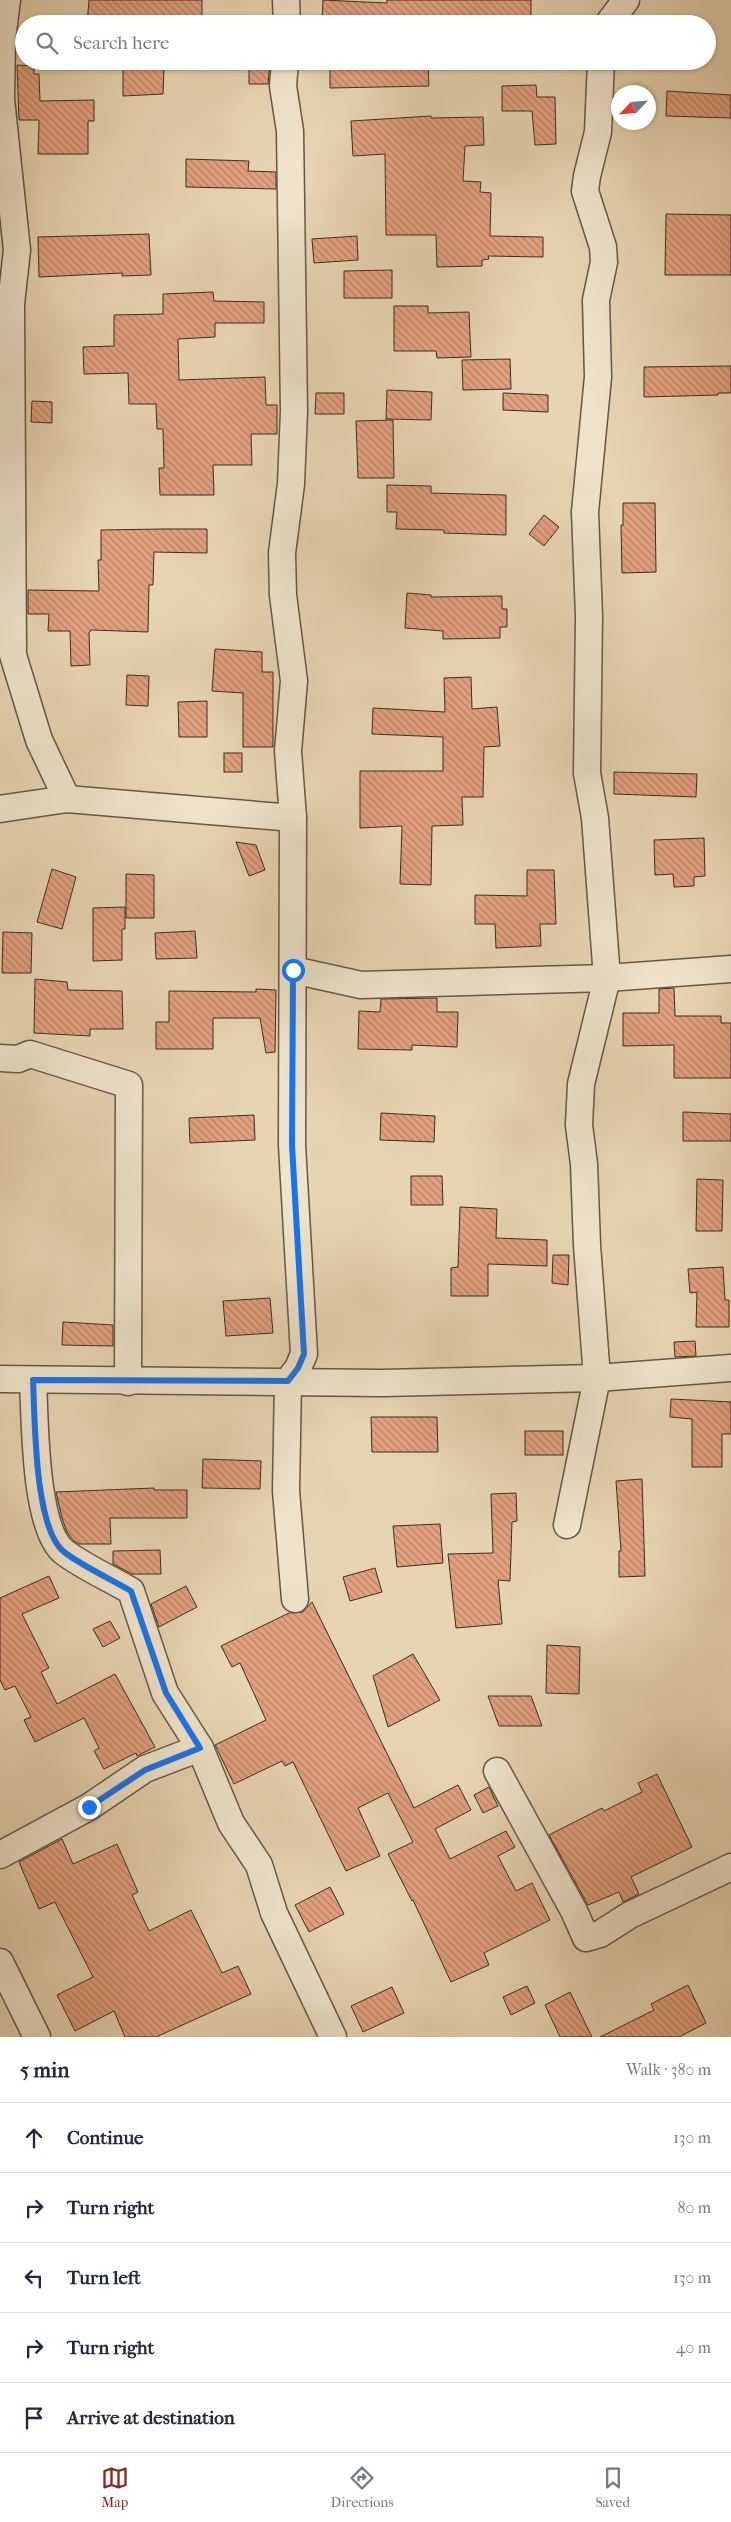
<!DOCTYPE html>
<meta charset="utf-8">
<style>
:root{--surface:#fff;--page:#f6f6f7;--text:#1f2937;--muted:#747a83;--line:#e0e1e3;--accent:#8f2418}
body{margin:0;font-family:"IM FELL French Canon",serif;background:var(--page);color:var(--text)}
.compass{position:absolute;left:611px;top:85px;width:45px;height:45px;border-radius:50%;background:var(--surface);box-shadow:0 1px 4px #0004;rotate:244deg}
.stop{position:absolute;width:15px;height:15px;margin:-11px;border:4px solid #1a73e8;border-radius:50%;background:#fff}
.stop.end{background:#1a73e8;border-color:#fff;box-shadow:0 1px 5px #0008}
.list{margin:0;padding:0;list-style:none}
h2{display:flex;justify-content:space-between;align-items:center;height:65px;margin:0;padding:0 20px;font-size:21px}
h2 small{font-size:16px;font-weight:400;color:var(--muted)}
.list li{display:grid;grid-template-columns:32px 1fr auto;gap:15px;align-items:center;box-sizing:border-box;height:70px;padding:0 20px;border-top:1px solid var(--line)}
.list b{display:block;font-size:19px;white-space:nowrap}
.list em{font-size:16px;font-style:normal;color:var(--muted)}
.icon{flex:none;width:28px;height:28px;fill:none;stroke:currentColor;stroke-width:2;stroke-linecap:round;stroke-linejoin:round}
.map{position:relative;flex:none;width:731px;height:2037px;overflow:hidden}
.search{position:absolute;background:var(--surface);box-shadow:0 1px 4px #0004;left:15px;right:15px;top:15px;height:55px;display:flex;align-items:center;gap:12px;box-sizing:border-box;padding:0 18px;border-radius:28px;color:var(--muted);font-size:19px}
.sheet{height:415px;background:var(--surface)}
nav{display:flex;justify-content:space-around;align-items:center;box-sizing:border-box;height:70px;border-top:1px solid var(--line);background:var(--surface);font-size:14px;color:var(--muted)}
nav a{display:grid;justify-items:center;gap:2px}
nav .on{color:var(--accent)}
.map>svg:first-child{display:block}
.building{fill:url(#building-back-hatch);stroke:#3a2d24}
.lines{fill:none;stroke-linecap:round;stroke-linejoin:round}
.minor-casing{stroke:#655747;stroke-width:29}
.minor{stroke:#efe3cc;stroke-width:26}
.route{stroke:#1a73e8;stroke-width:6}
</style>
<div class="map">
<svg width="731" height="2037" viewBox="0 0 731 2037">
<defs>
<pattern id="building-back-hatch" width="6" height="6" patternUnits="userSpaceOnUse" patternTransform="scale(1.25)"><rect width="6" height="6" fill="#e3a07e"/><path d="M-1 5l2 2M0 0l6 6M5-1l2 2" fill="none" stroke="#b98367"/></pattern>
</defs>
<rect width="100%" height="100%" fill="#e7d4b0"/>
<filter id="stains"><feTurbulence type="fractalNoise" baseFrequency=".004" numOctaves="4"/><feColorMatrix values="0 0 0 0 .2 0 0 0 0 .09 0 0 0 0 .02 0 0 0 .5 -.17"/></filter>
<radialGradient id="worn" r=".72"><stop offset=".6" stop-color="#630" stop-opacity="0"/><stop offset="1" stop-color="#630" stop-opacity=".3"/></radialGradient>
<g class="building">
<polygon points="89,0 202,0 202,17 174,17 174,24 87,24"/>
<polygon points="323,0 387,3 387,0 531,0 531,22 417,24 322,20"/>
<polygon points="330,61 428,61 429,86 330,88"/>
<polygon points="17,65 34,66 34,74 39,74 40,101 94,100 94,121 88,121 88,154 38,154 39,120 19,120"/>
<polygon points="249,65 270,65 268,84 249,84"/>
<polygon points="123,69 164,69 163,94 123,96"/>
<polygon points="536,85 537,97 555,97 556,144 535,145 532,111 502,111 502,86"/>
<polygon points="667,91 731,95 731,118 666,116"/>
<polygon points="431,116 431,118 483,117 484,145 465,146 463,181 481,182 480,192 491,193 490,236 543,237 543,257 488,256 489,259 482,260 482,266 437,267 436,235 386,235 385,154 353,156 351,121"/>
<polygon points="186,159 249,161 248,171 276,172 276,189 186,187"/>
<polygon points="666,214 731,215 731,275 665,275"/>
<polygon points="149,234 151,275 122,276 122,273 39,277 38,237"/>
<polygon points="357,236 358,260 314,263 312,239"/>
<polygon points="392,270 392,298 344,298 344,271"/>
<polygon points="213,292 214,301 264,302 264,323 215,323 215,337 178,339 179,380 265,377 266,405 277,405 277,434 251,434 252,465 213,465 214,495 160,495 159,468 164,468 163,429 157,429 156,404 129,404 128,373 84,374 83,347 114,346 114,315 163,314 163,294"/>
<polygon points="394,306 428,306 428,313 469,312 471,357 437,358 436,351 394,351"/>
<polygon points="510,359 511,389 463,390 462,360"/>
<polygon points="731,366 731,393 718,393 718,395 644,397 644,367"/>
<polygon points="387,390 432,392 431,420 386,419"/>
<polygon points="316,393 344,393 344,414 315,414"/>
<polygon points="503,393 548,395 548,412 503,410"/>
<polygon points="32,401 52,402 52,423 31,422"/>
<polygon points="393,420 394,478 358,478 356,421"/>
<polygon points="387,485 431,486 431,493 506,495 506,535 444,533 444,530 396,529 397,512 387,512"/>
<polygon points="623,503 655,503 656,572 622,573 621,525 623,525"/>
<polygon points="544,515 559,527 544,546 529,534"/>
<polygon points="163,529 207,529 207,553 154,552 153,585 149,585 148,632 92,630 89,632 90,665 71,666 70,631 48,631 49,614 28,614 28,590 99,591 98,560 101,560 101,530"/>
<polygon points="407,593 431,595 431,597 502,596 502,609 507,609 507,627 500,627 500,638 443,639 443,631 405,628"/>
<polygon points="215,649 262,652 262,672 273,672 273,747 243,747 243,693 212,691"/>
<polygon points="127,675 149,676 148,706 126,705"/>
<polygon points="471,677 472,709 497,707 500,746 484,747 483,797 462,797 463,825 432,826 431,885 400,884 402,826 360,828 360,771 443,771 443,737 372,734 373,708 445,712 444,678"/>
<polygon points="207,701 207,737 179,737 178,702"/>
<rect x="224" y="753" width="18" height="19"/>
<polygon points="614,772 697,774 696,797 614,794"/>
<polygon points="704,838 705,876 694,877 694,886 674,887 673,874 655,875 654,840"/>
<polygon points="236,842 256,845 265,870 249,876"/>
<polygon points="52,869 76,877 62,929 37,922"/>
<polygon points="527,870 554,870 556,924 540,924 541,946 496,948 495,924 475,924 475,895 527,896"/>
<polygon points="126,874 154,875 154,918 126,918"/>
<polygon points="125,907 125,929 122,929 122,960 93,961 93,908"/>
<polygon points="195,931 197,958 156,959 155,933"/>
<polygon points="3,932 32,933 31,973 2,973"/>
<polygon points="35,979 67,982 68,990 122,991 123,1029 90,1029 90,1036 34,1033"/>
<polygon points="674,988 675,1016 721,1016 721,1023 731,1023 731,1078 674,1078 674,1045 623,1046 623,1013 659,1013 659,989"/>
<polygon points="256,989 276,990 275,1052 266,1053 260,1018 213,1018 213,1049 156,1049 156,1022 169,1022 169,991 256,992"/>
<polygon points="437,998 437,1012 458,1012 457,1047 412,1045 412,1050 358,1049 359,1011 380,1012 381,999"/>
<polygon points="683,1112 731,1114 731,1141 683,1141"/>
<polygon points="381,1113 435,1116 434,1142 380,1140"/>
<polygon points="254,1115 255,1140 190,1143 189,1118"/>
<polygon points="411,1176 442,1176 443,1205 411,1205"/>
<polygon points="697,1179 723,1180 722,1231 696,1231"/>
<polygon points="460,1207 497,1209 496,1238 547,1240 547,1266 488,1264 488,1296 451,1296 451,1268 458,1267"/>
<polygon points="553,1255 569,1255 568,1285 552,1283"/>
<polygon points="723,1267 725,1300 729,1300 729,1327 696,1327 697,1292 690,1293 688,1269"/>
<polygon points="270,1298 273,1333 226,1336 223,1301"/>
<polygon points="63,1322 113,1325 113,1346 62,1345"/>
<polygon points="695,1341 696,1356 675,1357 674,1342"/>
<polygon points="671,1399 731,1402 731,1434 722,1434 722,1467 692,1467 692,1419 670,1417"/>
<polygon points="371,1417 437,1417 438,1452 372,1452"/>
<rect x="525" y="1431" width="38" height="24"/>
<polygon points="203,1459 261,1461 260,1489 202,1488"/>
<polygon points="642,1479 645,1576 619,1577 619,1551 621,1551 616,1481"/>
<polygon points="154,1488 154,1490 187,1490 187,1518 110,1518 111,1544 79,1544 74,1541 67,1532 62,1518 56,1492"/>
<polygon points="516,1493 517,1521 512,1522 510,1581 498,1580 502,1624 456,1628 448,1554 493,1553 491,1494"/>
<polygon points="440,1524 443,1563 397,1567 393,1526"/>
<polygon points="160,1550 161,1574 132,1574 113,1564 113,1551"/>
<polygon points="375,1568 382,1592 350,1601 343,1577"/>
<polygon points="49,1576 59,1598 22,1614 49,1668 41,1672 57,1704 115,1674 155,1747 137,1756 136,1753 104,1769 94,1751 99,1748 84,1718 35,1742 24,1720 31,1717 15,1686 5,1690 0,1680 0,1598"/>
<polygon points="186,1586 197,1607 159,1627 151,1604"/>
<polygon points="312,1602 414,1808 458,1785 471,1810 435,1829 450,1859 506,1831 515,1847 498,1856 516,1891 532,1883 550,1920 484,1953 489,1965 451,1982 413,1900 412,1901 388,1854 413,1842 388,1793 358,1808 380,1856 346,1871 293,1762 285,1766 282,1761 234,1784 215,1745 266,1720 240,1663 232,1667 221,1646 289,1613 303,1612"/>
<polygon points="110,1621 120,1638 103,1647 93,1629"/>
<polygon points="547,1645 580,1647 579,1694 546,1693"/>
<polygon points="413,1654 440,1700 388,1727 373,1676"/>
<polygon points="488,1696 531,1696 542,1726 499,1726"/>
<polygon points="657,1774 692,1847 631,1877 639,1894 623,1902 619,1892 588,1905 549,1835 602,1808 604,1811 642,1792 638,1783"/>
<polygon points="489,1787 498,1806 483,1813 474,1795"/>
<polygon points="62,1839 73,1864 117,1844 138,1892 132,1895 149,1931 191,1910 222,1973 238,1966 251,1994 156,2037 125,2037 114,2011 75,2031 57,1995 93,1977 55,1902 39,1909 19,1862"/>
<polygon points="330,1887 344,1914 309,1932 295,1905"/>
<polygon points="688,1985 706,2023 679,2037 600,2037 654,2010 651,2004"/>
<polygon points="527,1986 535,2003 511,2015 503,1997"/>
<polygon points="392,1987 404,2013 363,2032 351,2006"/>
<polygon points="570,1992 592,2037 560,2037 545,2005"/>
</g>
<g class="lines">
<g class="minor-casing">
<g id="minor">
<polyline points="7,0 2,40 1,99 17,250 11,304 13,655 39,740 67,799"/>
<polyline points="286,0 287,24"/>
<polyline points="608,24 626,0"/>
<polyline points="285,61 283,86 290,131 294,411 291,484 282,553 283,595 294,681 288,751 293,818 292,1145 304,1354 298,1368 288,1381 286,1491 295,1599"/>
<polyline points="0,809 67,799 293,818"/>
<polyline points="293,970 361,985 607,978 731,969"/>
<polyline points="0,1058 18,1059 30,1054 129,1085 128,1382"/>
<polyline points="0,1379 383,1383 597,1378 731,1368"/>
<path d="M33 1380C35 1418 34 1528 64 1552 84 1567 109 1578 131 1591L165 1693 200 1748 231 1823 259 1865 274 1913 333 2037"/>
<polyline points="567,1525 597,1378 587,1245 584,1164 579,1125 581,1084 607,978 595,818 587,773 589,616 585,512 598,377 596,300 604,262 603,247 585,191 587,176 598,132 601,61"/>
<polyline points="497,1771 574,1911 586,1938 600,1934 630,1915 731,1867"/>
<polyline points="0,1855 89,1807 145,1769 200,1748"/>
<polyline points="0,1962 37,2037"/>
</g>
</g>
<use href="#minor" class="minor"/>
</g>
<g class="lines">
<path class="route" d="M89 1807 145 1770 200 1748 166 1693 131 1591C109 1578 84 1567 64 1552 34 1528 35 1418 33 1380L288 1381 298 1368 304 1354 292 1145 293 970"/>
</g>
<rect width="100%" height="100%" filter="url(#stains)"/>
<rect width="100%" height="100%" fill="url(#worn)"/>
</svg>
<svg class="compass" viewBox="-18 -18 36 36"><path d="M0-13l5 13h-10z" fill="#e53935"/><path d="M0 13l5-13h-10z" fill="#747a83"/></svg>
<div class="stop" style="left:293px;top:970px"></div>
<div class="stop end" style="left:89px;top:1807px"></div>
<div class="search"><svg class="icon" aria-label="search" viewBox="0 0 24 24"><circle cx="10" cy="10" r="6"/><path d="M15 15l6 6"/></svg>Search here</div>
</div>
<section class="sheet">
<h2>5 min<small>Walk · 380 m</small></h2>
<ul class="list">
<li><svg class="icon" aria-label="ahead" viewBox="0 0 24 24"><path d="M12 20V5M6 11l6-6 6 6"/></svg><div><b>Continue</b></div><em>130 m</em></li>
<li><svg class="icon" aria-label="right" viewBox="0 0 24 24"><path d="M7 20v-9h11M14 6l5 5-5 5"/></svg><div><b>Turn right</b></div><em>80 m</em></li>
<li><svg class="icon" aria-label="left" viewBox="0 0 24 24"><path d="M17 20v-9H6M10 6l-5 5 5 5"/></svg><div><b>Turn left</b></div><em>130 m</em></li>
<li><svg class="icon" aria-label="right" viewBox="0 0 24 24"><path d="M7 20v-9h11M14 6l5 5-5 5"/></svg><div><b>Turn right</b></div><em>40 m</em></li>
<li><svg class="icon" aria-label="arrive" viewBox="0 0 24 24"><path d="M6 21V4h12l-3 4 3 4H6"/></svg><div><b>Arrive at destination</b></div></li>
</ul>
</section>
<nav>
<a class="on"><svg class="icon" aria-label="map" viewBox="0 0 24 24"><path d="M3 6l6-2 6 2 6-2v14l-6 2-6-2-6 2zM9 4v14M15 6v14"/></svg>Map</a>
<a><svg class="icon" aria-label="directions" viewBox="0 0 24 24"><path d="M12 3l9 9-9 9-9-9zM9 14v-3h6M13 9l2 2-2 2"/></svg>Directions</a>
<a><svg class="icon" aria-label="saved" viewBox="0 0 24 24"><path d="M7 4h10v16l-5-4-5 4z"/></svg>Saved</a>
</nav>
